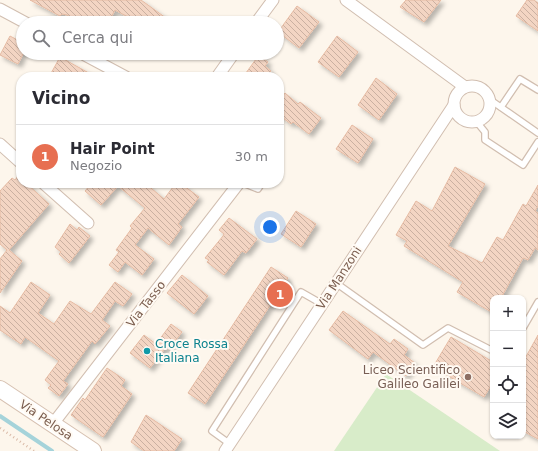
<!DOCTYPE html>
<html lang="it">
<meta charset="utf-8">
<style>
:root{--surface:#fff;--page:#f2f2f3;--text:#2b2b33;--muted:#7c7c81;--line:#e1e1e2;--accent:#e76f51}
body{margin:0;font-family:"DejaVu Sans",sans-serif;background:var(--page);color:var(--text)}
.controls{position:absolute;right:12px;bottom:12px;display:grid;overflow:hidden;border-radius:8px;box-shadow:0 1px 3px #0004}
.controls button{width:36px;height:36px;display:grid;place-items:center;padding:0;border:0;border-bottom:1px solid var(--line);background:var(--surface);color:var(--text);font:20px sans-serif}
.you{position:absolute;left:270px;top:227px;width:14px;height:14px;margin:-10px;border:3px solid #fff;border-radius:50%;background:#1a73e8;box-shadow:0 0 0 6px #1a73e833}
.badge{display:grid;place-items:center;width:26px;height:26px;border-radius:50%;background:var(--accent);color:#fff;font-size:13px;font-weight:700}
.pin{position:absolute;translate:-50% -50%;border:2px solid #fff;box-shadow:0 1px 4px #0006}
.list{margin:0;padding:0;list-style:none}
h2{display:flex;justify-content:space-between;align-items:center;height:52px;margin:0;padding:0 16px;font-size:17px}
h2 small{font-size:13px;font-weight:400;color:var(--muted)}
.list li{display:grid;grid-template-columns:26px 1fr auto;gap:12px;align-items:center;box-sizing:border-box;height:64px;padding:0 16px;border-top:1px solid var(--line)}
.list b{display:block;font-size:15px;white-space:nowrap}
.list p{margin:0;font-size:13px;white-space:nowrap;color:var(--muted)}
.list em{font-size:13px;font-style:normal;color:var(--muted)}
.icon{flex:none;width:22px;height:22px;fill:none;stroke:currentColor;stroke-width:2;stroke-linecap:round;stroke-linejoin:round}
.map{position:relative;flex:none;width:538px;height:451px;overflow:hidden}
.search{position:absolute;background:var(--surface);box-shadow:0 1px 3px #0004;left:16px;top:16px;width:268px;height:44px;display:flex;align-items:center;gap:10px;box-sizing:border-box;padding:0 14px;border-radius:22px;color:var(--muted);font-size:15px}
.panel{position:absolute;background:var(--surface);box-shadow:0 1px 3px #0004;left:16px;top:72px;width:268px;height:116px;border-radius:16px}
.map>svg:first-child{display:block}
.grass{fill:#d8ecc9}
.lines{fill:none;stroke-linecap:round;stroke-linejoin:round}
.stream{stroke:#a5d3da;stroke-width:4}
.building{fill:url(#building-back-hatch);stroke:#e6bba3;filter:url(#shadow)}
.lane-casing{stroke:#d1beb0;stroke-width:8}
.street-casing{stroke:#d1beb0;stroke-width:13}
.secondary-casing{stroke:#d6c0b0;stroke-width:18}
.path{stroke:#d9b8a5;stroke-width:2.5;stroke-dasharray:1 3;stroke-linecap:butt}
.lane{stroke:#fff;stroke-width:5.5}
.street{stroke:#fff;stroke-width:11}
.secondary{stroke:#fff;stroke-width:16}
.culture-dot{fill:#0f9aa8;stroke:#fffaf3;stroke-width:1.5}
.education-dot{fill:#8d6e63;stroke:#fffaf3;stroke-width:1.5}
.labels{text-anchor:middle;dominant-baseline:central;stroke-width:4;stroke-linejoin:round;paint-order:stroke}
.street-label{font-size:12px;fill:#7a5c4d;stroke:#fffaf3}
.culture-label{font-size:12px;fill:#0d838f;stroke:#fffaf3;text-anchor:start}
.education-label{font-size:12px;fill:#785e54;stroke:#fffaf3;text-anchor:end}
</style>
<div class="map">
<svg width="538" height="451" viewBox="0 0 538 451">
<defs>
<pattern id="building-back-hatch" width="6" height="6" patternUnits="userSpaceOnUse"><rect width="6" height="6" fill="#f3d5c3"/><path d="M-1 5l2 2M0 0l6 6M5-1l2 2" fill="none" stroke="#cab0a1"/></pattern>
<filter id="shadow"><feDropShadow dx="3.5" dy="3.5" stdDeviation="2" flood-color="#0004"/></filter>
</defs>
<rect width="100%" height="100%" fill="#fdf6ec"/>
<polygon class="grass" points="386,374 500,451 334,451"/>
<g class="lines">
<polyline class="stream" points="0,416 52,451"/>
</g>
<g class="building">
<polygon points="30,0 141,0 173,23 139,23 115,10 108,23 80,23 67,15 62,14 60,16"/>
<polygon points="406,0 441,0 424,22 400,7"/>
<polygon points="527,0 534,0 538,3 538,31 516,16"/>
<polygon points="297,6 319,22 299,48 278,32"/>
<polygon points="10,36 23,43 23,54 18,64 0,55"/>
<polygon points="337,36 358,52 339,77 318,62"/>
<polygon points="259,55 268,62 265,66 271,71 266,77 243,77"/>
<polygon points="60,57 96,77 49,77"/>
<polygon points="376,78 397,94 379,120 358,105"/>
<polygon points="285,93 298,104 300,102 321,118 309,134 293,122 291,124 279,115 279,101"/>
<polygon points="352,125 373,139 358,163 336,149"/>
<polygon points="455,167 485,184 448,246 482,263 497,237 503,240 523,204 526,206 538,185 538,206 535,211 538,213 538,250 535,248 528,260 523,258 501,298 493,298 493,313 457,292 463,282 404,246 407,241 396,235 416,201 432,211"/>
<polygon points="18,176 21,178 21,183 26,183 49,204 9,250 22,261 0,293 0,259 7,250 0,244 0,191 12,178 15,180"/>
<polygon points="92,183 145,183 164,199 176,183 180,183 199,197 178,224 182,227 169,245 148,228 135,245 154,259 142,275 125,262 118,272 109,265 119,252 116,250 132,228 130,226 145,208 118,186 101,205 85,191"/>
<polygon points="296,211 316,224 301,247 281,234"/>
<polygon points="229,218 257,239 246,253 242,251 224,275 207,262 209,260 205,258 223,236 224,234 219,230"/>
<polygon points="70,224 77,230 79,227 90,236 69,263 59,254 61,252 55,247"/>
<polygon points="271,267 288,278 205,404 188,393"/>
<polygon points="182,275 208,296 194,314 167,293"/>
<polygon points="31,282 50,295 38,313 54,324 70,301 91,314 115,282 132,294 123,306 115,301 102,320 110,326 95,344 92,341 63,381 68,384 59,396 48,388 51,385 45,380 59,361 25,337 21,344 0,330 0,306 10,313"/>
<polygon points="343,311 390,344 394,339 408,349 404,355 415,363 406,376 373,352 368,359 329,330"/>
<polygon points="171,324 182,332 169,349 166,347 150,368 130,353 144,335 156,344"/>
<polygon points="538,335 538,439 523,431 523,362"/>
<polygon points="451,337 493,362 493,382 484,397 433,367"/>
<polygon points="107,368 125,380 121,386 132,394 103,437 71,415 83,398 85,400"/>
<polygon points="146,415 182,439 174,451 144,451 131,442"/>
</g>
<g class="lines">
<g class="lane-casing">
<g id="lane">
<polyline points="489,99 538,133"/>
<polyline points="501,107 520,79 538,90"/>
<polyline points="476,121 485,132 485,140 523,165 538,142"/>
<polyline points="243,183 258,189 262,183"/>
<polyline points="336,283 423,345 448,328 493,351"/>
<polyline points="523,328 538,302"/>
<polyline points="230,444 212,431 301,292 322,304"/>
</g>
</g>
<g class="street-casing">
<g id="street">
<polyline points="346,0 465,87"/>
<polyline points="0,9 26,23"/>
<polyline points="256,23 273,0"/>
<polyline points="81,53 126,77"/>
<polyline points="217,77 234,53"/>
<circle cx="472" cy="104" r="18"/>
<polyline points="0,144 21,163"/>
<polyline points="43,183 88,223"/>
<polyline points="52,425 239,183"/>
<polyline points="225,451 454,105"/>
</g>
</g>
<g class="secondary-casing">
<polyline id="secondary" points="0,389 93,451"/>
</g>
<polyline class="path" points="0,428 34,451"/>
<use href="#lane" class="lane"/>
<use href="#street" class="street"/>
<use href="#secondary" class="secondary"/>
</g>
<circle class="culture-dot" cx="147" cy="351" r="4"/>
<circle class="education-dot" cx="468" cy="377" r="4"/>
<g class="labels">
<g class="street-label">
<text transform="translate(339 278) rotate(-57)">Via Manzoni</text>
<text transform="translate(146 304) rotate(-52)">Via Tasso</text>
<text transform="translate(46 420) rotate(34)">Via Pelosa</text>
</g>
<g class="culture-label">
<text x="155" y="344">Croce Rossa<tspan x="155" dy="14">Italiana</tspan></text>
</g>
<g class="education-label">
<text x="460" y="370">Liceo Scientifico<tspan x="460" dy="14">Galileo Galilei</tspan></text>
</g>
</g>
</svg>
<div class="controls">
<button>+</button>
<button>−</button>
<button><svg class="icon" aria-label="locate" viewBox="0 0 24 24"><circle cx="12" cy="12" r="6"/><path d="M12 2v4M12 18v4M2 12h4M18 12h4"/></svg></button>
<button><svg class="icon" aria-label="layers" viewBox="0 0 24 24"><path d="M12 4l9 5-9 5-9-5zM3 14l9 5 9-5"/></svg></button>
</div>
<div class="you"></div>
<div class="pin badge" style="left:280px;top:294px">1</div>
<div class="search"><svg class="icon" aria-label="search" viewBox="0 0 24 24"><circle cx="10" cy="10" r="6"/><path d="M15 15l6 6"/></svg>Cerca qui</div>
<section class="panel">
<h2>Vicino<small></small></h2>
<ul class="list">
<li><span class="badge">1</span><div><b>Hair Point</b><p>Negozio</p></div><em>30 m</em></li>
</ul>
</section>
</div>
